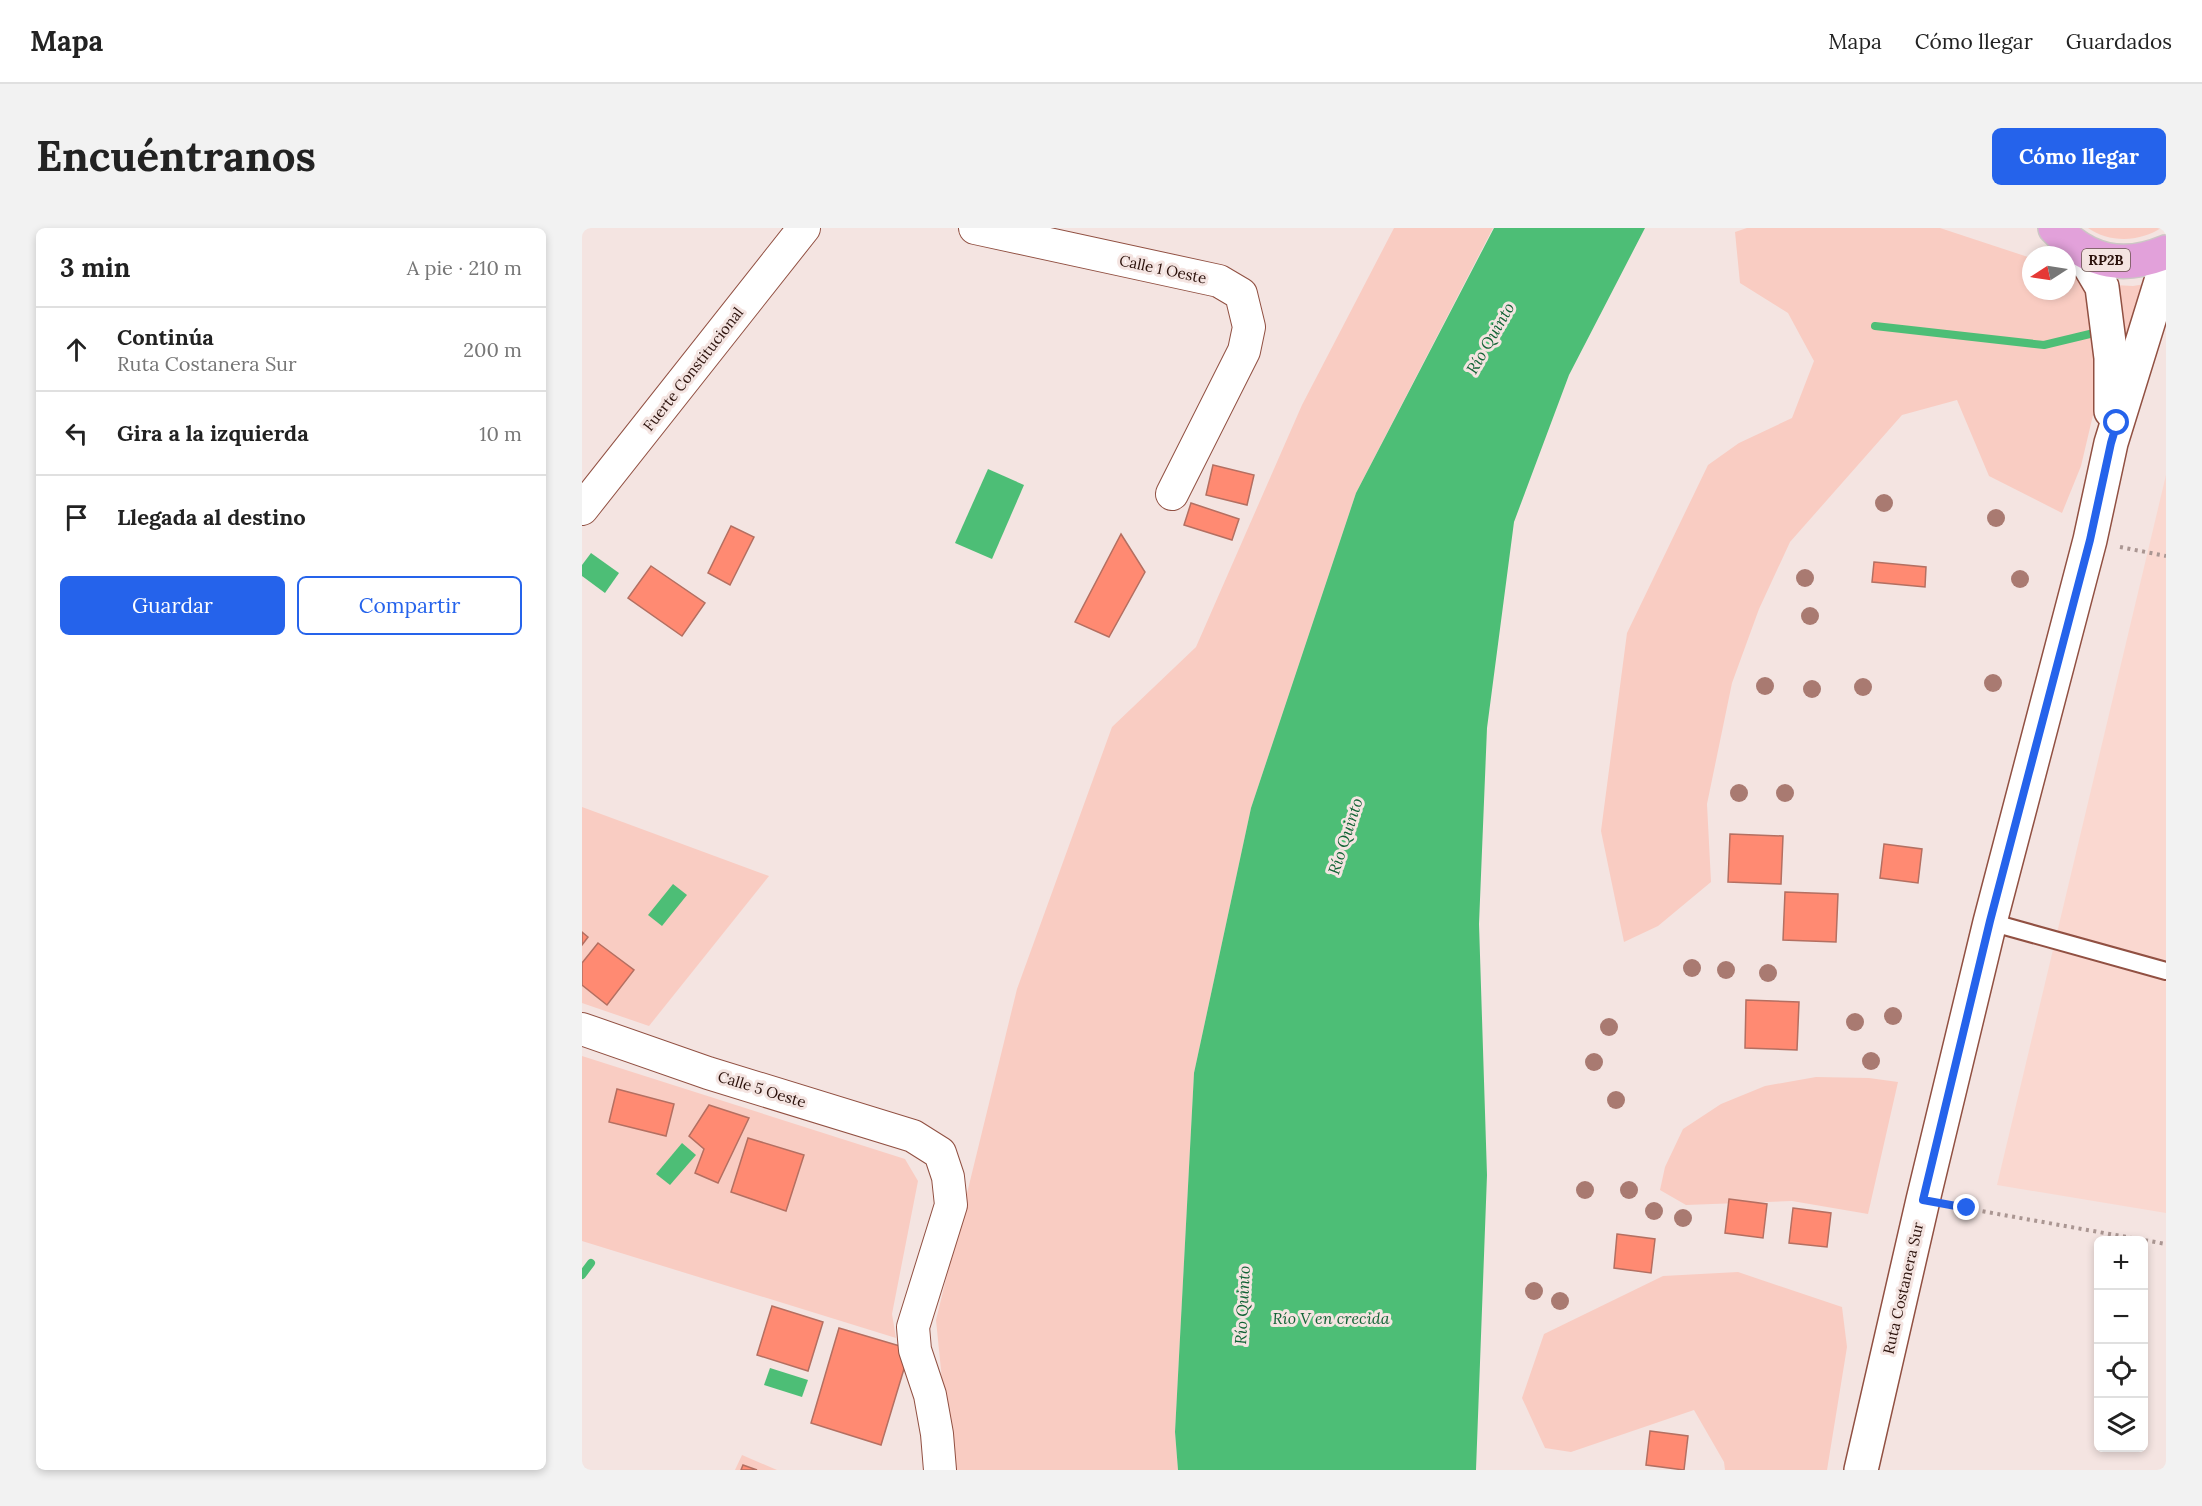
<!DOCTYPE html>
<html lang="es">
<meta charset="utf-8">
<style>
:root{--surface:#fff;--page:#f2f2f2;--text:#222;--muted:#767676;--line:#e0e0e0;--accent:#2563eb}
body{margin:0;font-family:Lora,serif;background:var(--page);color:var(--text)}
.controls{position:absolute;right:18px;bottom:18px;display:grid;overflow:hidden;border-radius:9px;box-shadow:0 3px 9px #0003}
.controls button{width:54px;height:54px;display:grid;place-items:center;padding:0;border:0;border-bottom:2px solid var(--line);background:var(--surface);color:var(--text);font:30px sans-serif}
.compass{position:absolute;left:1440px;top:18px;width:54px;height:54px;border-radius:50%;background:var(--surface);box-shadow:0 3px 9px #0003;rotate:258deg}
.stop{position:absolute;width:18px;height:18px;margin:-14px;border:4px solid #2563eb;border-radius:50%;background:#fff}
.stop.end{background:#2563eb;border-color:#fff;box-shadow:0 2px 6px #0008}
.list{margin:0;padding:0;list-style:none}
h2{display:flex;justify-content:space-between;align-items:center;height:78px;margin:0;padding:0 24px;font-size:26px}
h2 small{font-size:20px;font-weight:400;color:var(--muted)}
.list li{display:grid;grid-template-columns:39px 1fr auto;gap:18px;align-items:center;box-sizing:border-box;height:84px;padding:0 24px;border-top:2px solid var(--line)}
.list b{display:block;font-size:22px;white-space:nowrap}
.list p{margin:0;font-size:20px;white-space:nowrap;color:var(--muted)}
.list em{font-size:20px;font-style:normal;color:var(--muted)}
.actions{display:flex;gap:12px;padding:18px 24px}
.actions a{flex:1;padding:14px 0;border:2px solid var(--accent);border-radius:9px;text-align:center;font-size:21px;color:var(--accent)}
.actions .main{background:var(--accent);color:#fff}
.icon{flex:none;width:33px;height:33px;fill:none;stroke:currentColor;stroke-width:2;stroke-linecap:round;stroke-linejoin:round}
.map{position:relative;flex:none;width:1584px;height:1242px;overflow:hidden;border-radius:9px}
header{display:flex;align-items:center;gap:36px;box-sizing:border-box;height:84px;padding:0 30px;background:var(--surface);border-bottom:2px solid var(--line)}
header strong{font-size:28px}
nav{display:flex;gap:33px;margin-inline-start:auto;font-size:21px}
.intro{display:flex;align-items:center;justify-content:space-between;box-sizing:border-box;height:144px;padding:0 36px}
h1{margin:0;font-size:42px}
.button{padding:15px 27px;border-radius:9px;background:var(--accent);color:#fff;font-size:21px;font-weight:700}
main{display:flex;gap:36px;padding:0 36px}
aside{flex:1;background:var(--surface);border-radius:9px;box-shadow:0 3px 9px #0003}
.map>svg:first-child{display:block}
.built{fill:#fad8d0}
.green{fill:#f9ccc2}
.water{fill:#4dbe76}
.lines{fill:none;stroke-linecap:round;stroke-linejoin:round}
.stream{stroke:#4dbe76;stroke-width:8}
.building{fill:#ff8a72;stroke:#b46f61;stroke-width:1.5}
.lane-casing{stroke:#915042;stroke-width:20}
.street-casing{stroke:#915042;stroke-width:34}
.secondary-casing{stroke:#915042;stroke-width:36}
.primary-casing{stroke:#ccc6c5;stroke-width:36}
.path{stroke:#aa9692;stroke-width:4;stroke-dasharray:3 4.5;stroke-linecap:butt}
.lane{stroke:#fff;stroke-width:16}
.street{stroke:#fff;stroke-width:32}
.secondary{stroke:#fff;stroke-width:33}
.primary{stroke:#e2a1da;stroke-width:33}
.tree{fill:#a97a71}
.route{stroke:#2563eb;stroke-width:8}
.labels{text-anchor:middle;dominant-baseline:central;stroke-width:6;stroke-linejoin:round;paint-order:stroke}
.shield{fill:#f4e4e1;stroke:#68514c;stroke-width:1.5}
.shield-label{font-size:14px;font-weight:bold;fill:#2c120c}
.street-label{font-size:15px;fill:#2c120c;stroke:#f4e4e1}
.water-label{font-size:16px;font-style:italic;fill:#126335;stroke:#f4e4e1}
</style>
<header>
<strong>Mapa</strong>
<nav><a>Mapa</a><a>Cómo llegar</a><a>Guardados</a></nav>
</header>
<div class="intro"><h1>Encuéntranos</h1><a class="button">Cómo llegar</a></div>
<main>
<aside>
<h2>3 min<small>A pie · 210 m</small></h2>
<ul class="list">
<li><svg class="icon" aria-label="ahead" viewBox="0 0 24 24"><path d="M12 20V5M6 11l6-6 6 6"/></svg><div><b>Continúa</b><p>Ruta Costanera Sur</p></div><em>200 m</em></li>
<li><svg class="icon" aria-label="left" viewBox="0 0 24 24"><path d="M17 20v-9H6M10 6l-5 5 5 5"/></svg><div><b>Gira a la izquierda</b></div><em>10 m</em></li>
<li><svg class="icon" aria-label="arrive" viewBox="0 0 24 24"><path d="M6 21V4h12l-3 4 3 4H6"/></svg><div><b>Llegada al destino</b></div></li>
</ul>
<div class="actions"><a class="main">Guardar</a><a>Compartir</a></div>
</aside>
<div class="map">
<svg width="1584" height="1242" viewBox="0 0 1584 1242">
<rect width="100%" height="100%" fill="#f4e4e1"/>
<polygon class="built" points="1584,247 1584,985 1415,957"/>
<g class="green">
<polygon points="812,0 911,0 774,265 669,580 612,845 593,1204 596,1242 369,1242 354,1092 435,761 530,499 614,419 720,177"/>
<polygon points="1165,0 1358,0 1449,30 1449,63 1485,63 1485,42 1500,46 1511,68 1515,170 1499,238 1480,285 1407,248 1375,172 1320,187 1208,314 1177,381 1150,455 1125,576 1129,654 1076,698 1042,714 1019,603 1045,405 1126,237 1157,215 1210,190 1232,133 1206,85 1158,55 1153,4"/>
<path d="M1506 0H1579C1558 14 1527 15 1506 0Z"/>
<polygon points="1569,55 1539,164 1532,57 1551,58"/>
<polygon points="0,579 187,648 67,798 0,775"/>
<polygon points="0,828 323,931 336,953 310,1086 314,1110 0,1013"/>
<polygon points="1234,849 1287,850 1316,854 1286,986 1210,973 1104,977 1078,962 1083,939 1101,901 1139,876 1183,858"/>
<polygon points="1156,1044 1260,1079 1265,1119 1245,1242 1143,1242 1142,1234 1112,1182 989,1224 963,1220 940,1170 962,1106 1081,1048"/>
<polygon points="160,1227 195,1242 153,1242"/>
</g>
<g class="water">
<polygon points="912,0 1063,0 987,147 932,294 905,500 897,696 905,947 894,1242 596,1242 593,1204 612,845 669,580 774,265"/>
<polygon points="406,241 442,257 410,331 373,315"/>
<polygon points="9,325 37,345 23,365 0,348 0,337"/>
<polygon points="91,656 105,667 80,698 66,687"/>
<polygon points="100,915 114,927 88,957 74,946"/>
<polygon points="188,1140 226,1152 220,1169 182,1157"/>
</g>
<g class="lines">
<g class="stream">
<polyline points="1293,98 1462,117 1512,105"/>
<polyline points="0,1047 9,1035"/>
</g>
</g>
<g class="building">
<polygon points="631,237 672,247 665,277 624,267"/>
<polygon points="609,275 657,291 650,312 602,297"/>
<polygon points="149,298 172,309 148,357 126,345"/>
<polygon points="539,306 563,344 527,409 493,394"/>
<polygon points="1292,334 1344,339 1343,359 1290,354"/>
<polygon points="69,338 123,375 100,408 46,370"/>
<polygon points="1148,606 1201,608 1199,656 1146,654"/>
<polygon points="1302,616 1340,621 1336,655 1298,650"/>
<polygon points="1203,664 1256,666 1254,714 1201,712"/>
<polygon points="0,704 6,709 0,717"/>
<polygon points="16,715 52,742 25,777 0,757 0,735"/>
<polygon points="1164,772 1217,774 1215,822 1163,820"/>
<polygon points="35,861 92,876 84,908 27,894"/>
<polygon points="127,877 167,890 136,955 113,945 122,921 107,908"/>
<polygon points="166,910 222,927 204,983 149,964"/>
<polygon points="1147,971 1185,976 1181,1010 1143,1005"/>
<polygon points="1211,980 1249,985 1245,1019 1207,1015"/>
<polygon points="1035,1006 1073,1011 1069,1045 1032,1040"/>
<polygon points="190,1078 241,1094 226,1143 175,1127"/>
<polygon points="257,1100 328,1121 299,1217 229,1195"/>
<polygon points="1068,1203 1106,1208 1102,1242 1064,1237"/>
<polygon points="161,1237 175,1242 159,1242"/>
</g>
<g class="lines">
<g class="lane-casing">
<polyline id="lane" points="1408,694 1584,743"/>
</g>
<g class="street-casing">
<g id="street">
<polyline points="393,0 637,53 659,66 667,99 662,123 590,266"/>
<polyline points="0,281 222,0"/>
<polyline points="0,801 126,845 331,908 358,925 366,949 369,977 331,1099 333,1122 348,1167 355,1206 358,1242"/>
</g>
</g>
<g class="secondary-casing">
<g id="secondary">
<polyline points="1498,22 1520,59 1529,130 1529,183"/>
<polyline points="1279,1242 1341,972 1408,694 1508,312 1529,215 1584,37"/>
</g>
</g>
<g class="primary-casing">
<path id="primary" d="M1473 0C1505 34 1541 42 1584 24"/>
</g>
<g class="path">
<polyline points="1538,319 1584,328"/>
<polyline points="1371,978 1584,1016"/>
</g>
<use href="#lane" class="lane"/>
<use href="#street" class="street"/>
<use href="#secondary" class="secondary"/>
<use href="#primary" class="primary"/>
</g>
<g class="tree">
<circle cx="1302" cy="275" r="9"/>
<circle cx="1414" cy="290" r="9"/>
<circle cx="1223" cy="350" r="9"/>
<circle cx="1438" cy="351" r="9"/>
<circle cx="1228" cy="388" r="9"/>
<circle cx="1411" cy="455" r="9"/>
<circle cx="1183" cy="458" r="9"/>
<circle cx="1281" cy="459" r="9"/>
<circle cx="1230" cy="461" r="9"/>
<circle cx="1157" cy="565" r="9"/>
<circle cx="1203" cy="565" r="9"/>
<circle cx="1110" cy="740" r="9"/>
<circle cx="1144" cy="742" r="9"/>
<circle cx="1186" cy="745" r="9"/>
<circle cx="1311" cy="788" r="9"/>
<circle cx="1273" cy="794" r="9"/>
<circle cx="1027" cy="799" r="9"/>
<circle cx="1289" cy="833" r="9"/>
<circle cx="1012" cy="834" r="9"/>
<circle cx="1034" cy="872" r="9"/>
<circle cx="1003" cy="962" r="9"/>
<circle cx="1047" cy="962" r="9"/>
<circle cx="1072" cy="983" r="9"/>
<circle cx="1101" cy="990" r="9"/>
<circle cx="952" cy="1063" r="9"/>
<circle cx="978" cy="1073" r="9"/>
</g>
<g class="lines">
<polyline class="route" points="1385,980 1341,972 1408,693 1508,312 1529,215 1535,195"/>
</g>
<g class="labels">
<rect class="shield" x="1500" y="21" width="48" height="22" rx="4.5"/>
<g class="shield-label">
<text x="1524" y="32">RP2B</text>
</g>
<g class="street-label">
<text transform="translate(581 41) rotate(12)">Calle 1 Oeste</text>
<text transform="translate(111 141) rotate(-52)">Fuerte Constitucional</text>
<text transform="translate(180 861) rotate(17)">Calle 5 Oeste</text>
<text transform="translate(1321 1060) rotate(-77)">Ruta Costanera Sur</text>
</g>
<g class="water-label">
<text transform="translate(908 110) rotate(-60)">Río Quinto</text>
<text transform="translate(763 608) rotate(-72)">Río Quinto</text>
<text transform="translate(660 1077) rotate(-87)">Río Quinto</text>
<text x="749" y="1090">Río V en crecida</text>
</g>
</g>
</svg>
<div class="controls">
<button>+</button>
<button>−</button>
<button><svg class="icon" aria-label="locate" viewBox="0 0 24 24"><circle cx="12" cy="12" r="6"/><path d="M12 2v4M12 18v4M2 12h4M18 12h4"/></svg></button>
<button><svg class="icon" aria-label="layers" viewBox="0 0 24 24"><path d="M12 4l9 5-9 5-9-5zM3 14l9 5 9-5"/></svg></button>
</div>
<svg class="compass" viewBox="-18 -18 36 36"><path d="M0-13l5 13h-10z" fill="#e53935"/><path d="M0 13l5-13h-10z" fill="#767676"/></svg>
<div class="stop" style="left:1535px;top:195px"></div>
<div class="stop end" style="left:1385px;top:980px"></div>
</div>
</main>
